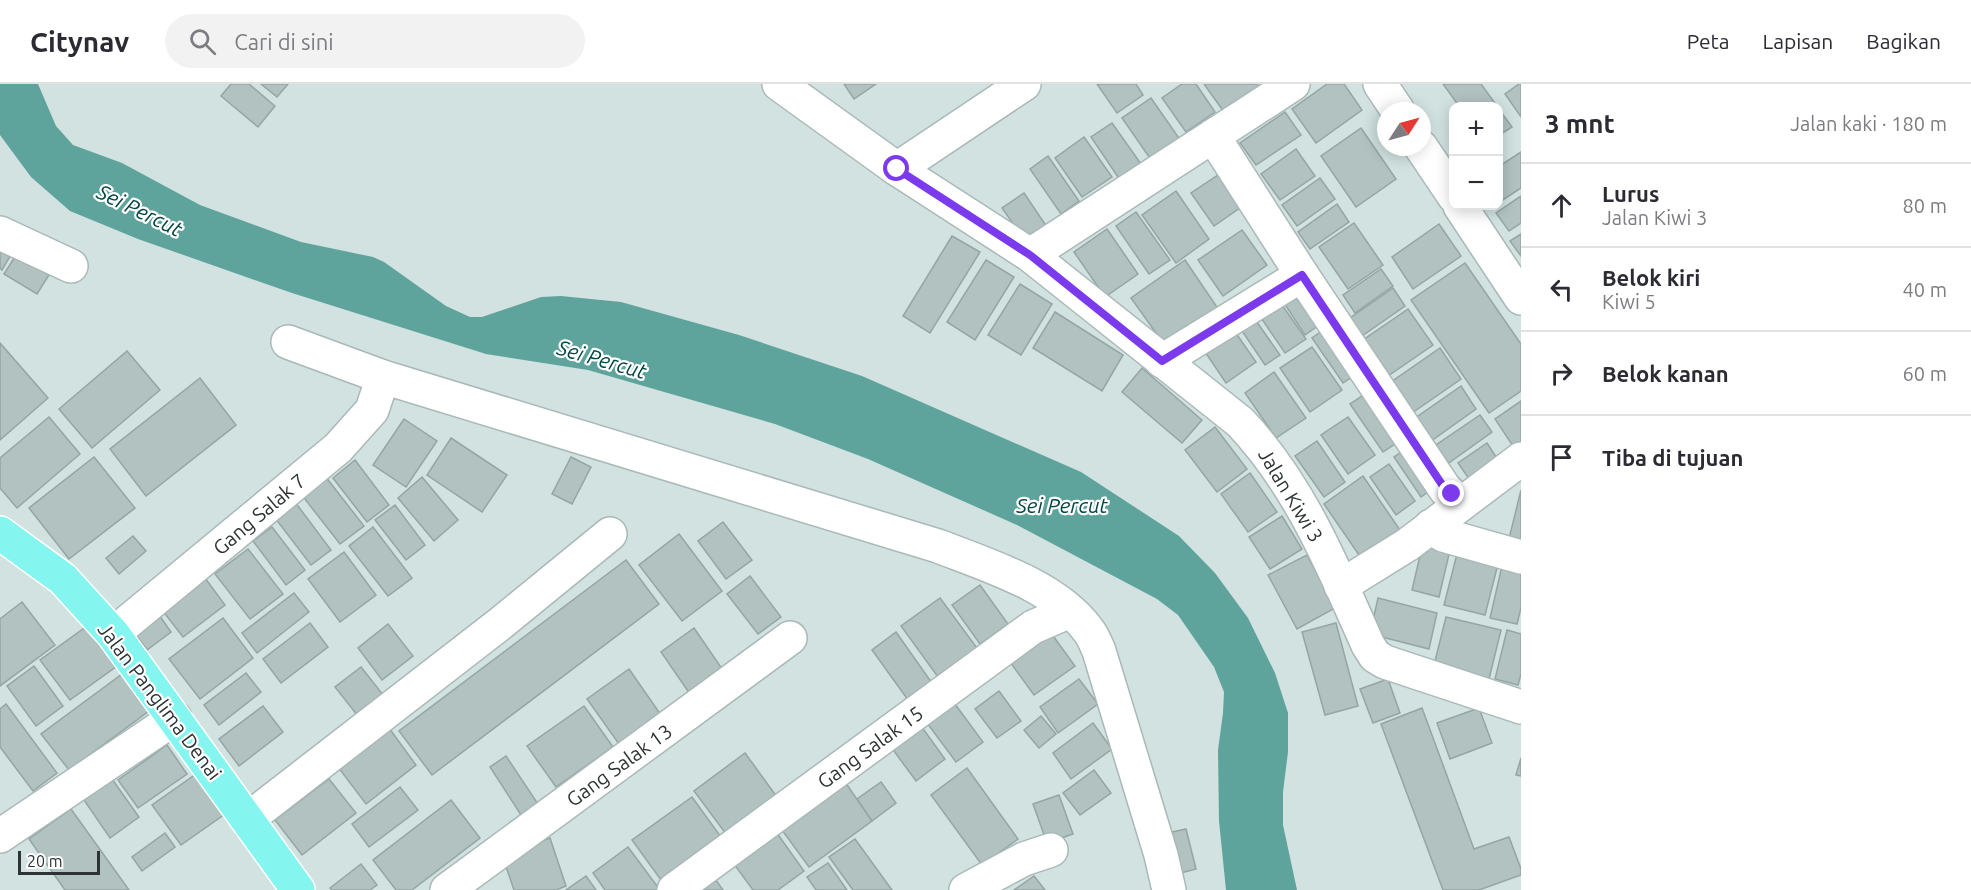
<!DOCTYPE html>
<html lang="id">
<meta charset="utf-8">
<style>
:root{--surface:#fff;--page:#f2f2f3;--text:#2b2b33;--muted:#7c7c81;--line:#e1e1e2}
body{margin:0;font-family:Ubuntu,sans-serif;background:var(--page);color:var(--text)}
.controls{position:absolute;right:18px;top:18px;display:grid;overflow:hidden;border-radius:12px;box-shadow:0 3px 15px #0003}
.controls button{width:54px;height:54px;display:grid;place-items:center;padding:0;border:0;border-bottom:2px solid var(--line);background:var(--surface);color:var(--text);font:30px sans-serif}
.compass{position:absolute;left:1377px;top:18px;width:54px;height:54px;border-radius:50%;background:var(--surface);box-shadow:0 3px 15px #0003;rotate:54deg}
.scale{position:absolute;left:18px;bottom:15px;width:82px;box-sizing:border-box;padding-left:6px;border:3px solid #2c3332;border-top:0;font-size:16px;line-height:21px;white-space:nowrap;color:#2c3332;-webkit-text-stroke:4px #fff;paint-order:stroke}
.stop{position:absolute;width:18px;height:18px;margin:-14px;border:4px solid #7c3aed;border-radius:50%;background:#fff}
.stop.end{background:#7c3aed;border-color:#fff;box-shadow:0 2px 6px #0008}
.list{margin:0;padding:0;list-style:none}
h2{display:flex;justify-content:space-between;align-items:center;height:78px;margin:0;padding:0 24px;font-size:26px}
h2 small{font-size:20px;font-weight:400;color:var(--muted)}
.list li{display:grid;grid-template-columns:39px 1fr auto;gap:18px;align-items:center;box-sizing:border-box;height:84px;padding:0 24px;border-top:2px solid var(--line)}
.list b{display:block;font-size:22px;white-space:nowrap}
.list p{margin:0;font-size:20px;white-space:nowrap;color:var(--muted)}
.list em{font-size:20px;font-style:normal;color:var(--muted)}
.icon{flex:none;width:33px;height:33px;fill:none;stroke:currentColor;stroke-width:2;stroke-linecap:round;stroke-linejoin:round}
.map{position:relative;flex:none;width:1521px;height:806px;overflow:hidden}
header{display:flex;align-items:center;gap:36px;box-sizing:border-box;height:84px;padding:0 30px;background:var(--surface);border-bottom:2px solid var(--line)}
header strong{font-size:28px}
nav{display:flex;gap:33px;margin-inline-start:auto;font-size:21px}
.search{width:420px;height:54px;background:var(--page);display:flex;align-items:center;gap:15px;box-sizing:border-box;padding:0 21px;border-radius:33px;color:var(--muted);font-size:22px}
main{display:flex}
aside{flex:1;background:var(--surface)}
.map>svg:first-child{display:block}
.water{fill:#5fa39d}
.building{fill:#b1c2c0;stroke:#95a5a3;stroke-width:1.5}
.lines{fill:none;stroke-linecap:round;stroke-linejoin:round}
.minor-casing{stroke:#a8b9b7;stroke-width:36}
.major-casing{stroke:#fff;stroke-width:36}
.minor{stroke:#fff;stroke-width:33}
.major{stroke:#85f6ef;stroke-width:33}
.route{stroke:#7c3aed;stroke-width:8}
.labels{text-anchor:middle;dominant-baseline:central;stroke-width:4.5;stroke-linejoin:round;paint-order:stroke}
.street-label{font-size:20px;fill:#2c3332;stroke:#fff}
.water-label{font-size:21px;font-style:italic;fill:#034642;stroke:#fff}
</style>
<header>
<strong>Citynav</strong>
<div class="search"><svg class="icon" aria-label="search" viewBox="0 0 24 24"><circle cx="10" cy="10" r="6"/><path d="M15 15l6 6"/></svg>Cari di sini</div>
<nav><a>Peta</a><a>Lapisan</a><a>Bagikan</a></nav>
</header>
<main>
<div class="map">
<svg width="1521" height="806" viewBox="0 0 1521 806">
<rect width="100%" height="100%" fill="#d1e2e0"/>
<polygon class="water" points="0,0 38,0 56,42 73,61 122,79 200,121 301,158 373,173 384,178 446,222 470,233 482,233 541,213 561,212 621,218 739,251 862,292 1081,388 1179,452 1215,489 1248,534 1275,589 1288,629 1288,668 1283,708 1283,741 1297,806 1226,806 1219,737 1218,666 1223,629 1224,608 1214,583 1178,531 1157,515 1017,441 868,375 775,340 588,286 486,270 292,209 138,155 70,127 31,93 0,51"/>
<g class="building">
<polygon points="231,0 249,0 275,22 258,43 221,12"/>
<polygon points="261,0 288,0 277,13"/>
<polygon points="844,0 876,0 854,15"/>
<polygon points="1097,0 1136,0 1143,11 1117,29"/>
<polygon points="1182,0 1196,0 1215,28 1186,48 1162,14"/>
<polygon points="1204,0 1257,0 1260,4 1224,28"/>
<polygon points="1327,0 1344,0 1362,26 1316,59 1292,25"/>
<polygon points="1443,0 1481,0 1497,22 1459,22"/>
<polygon points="1519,0 1521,0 1521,33 1505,10"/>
<polygon points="1151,14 1183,60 1154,80 1122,34"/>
<polygon points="1498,24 1512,43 1498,52"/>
<polygon points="1285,28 1301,51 1256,81 1240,59"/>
<polygon points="1112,39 1146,87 1124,102 1091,53"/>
<polygon points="1361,44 1396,95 1356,123 1321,72"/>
<polygon points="1084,53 1112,93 1082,113 1055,74"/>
<polygon points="1296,65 1315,92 1280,116 1261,90"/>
<polygon points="1521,68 1521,104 1498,119 1498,83"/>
<polygon points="1048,72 1079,117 1061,130 1030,85"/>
<polygon points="1224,87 1247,119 1214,142 1191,109"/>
<polygon points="1320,94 1335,115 1297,142 1282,121"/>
<polygon points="1176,107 1209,155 1176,179 1142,131"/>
<polygon points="1024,109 1049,146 1028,161 1002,124"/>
<polygon points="1521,112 1521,139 1509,147 1496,129"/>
<polygon points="1337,120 1349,138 1310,165 1298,148"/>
<polygon points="1136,128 1170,176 1149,190 1116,142"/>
<polygon points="1354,139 1383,181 1348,205 1319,163"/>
<polygon points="1439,140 1461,172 1413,205 1392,173"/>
<polygon points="1107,145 1138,190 1105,213 1074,168"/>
<polygon points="1242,146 1267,181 1223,212 1198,176"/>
<polygon points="1521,150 1521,172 1510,157"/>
<polygon points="952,152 980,168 930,249 903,232"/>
<polygon points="0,160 13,167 2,186 0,184"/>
<polygon points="16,171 49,191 37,210 4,190"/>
<polygon points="986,176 1014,193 975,256 947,238"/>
<polygon points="1185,176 1219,226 1166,263 1131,214"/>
<polygon points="1465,179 1521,260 1521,307 1489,329 1411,216"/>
<polygon points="1381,185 1393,202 1355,229 1343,211"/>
<polygon points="1300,199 1326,236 1305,251 1280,213"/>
<polygon points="1020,200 1052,220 1021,271 988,251"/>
<polygon points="1393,204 1405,222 1362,252 1350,234"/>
<polygon points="1275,211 1306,255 1285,269 1255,225"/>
<polygon points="1408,225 1433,261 1388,292 1363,256"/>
<polygon points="1055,228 1123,271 1102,307 1033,264"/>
<polygon points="1252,231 1280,271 1265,281 1238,241"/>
<polygon points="1332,240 1364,285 1343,299 1312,254"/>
<polygon points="1233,245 1256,278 1226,299 1203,265"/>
<polygon points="0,259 48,314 0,356"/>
<polygon points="1312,263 1342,306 1310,328 1280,284"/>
<polygon points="1440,264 1461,295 1412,329 1391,298"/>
<polygon points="127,267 160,306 92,364 59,325"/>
<polygon points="1142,284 1202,336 1182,359 1122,308"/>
<polygon points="1274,288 1306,334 1276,354 1245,309"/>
<polygon points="200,294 236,341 146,412 110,365"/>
<polygon points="1461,302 1476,325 1427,360 1411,337"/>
<polygon points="1374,304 1407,352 1383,368 1350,320"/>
<polygon points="1521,317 1521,369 1519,371 1495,335"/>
<polygon points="1480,331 1492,348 1446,381 1433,363"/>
<polygon points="49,333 80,370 17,424 0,404 0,374"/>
<polygon points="1348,333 1375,371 1348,390 1321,351"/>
<polygon points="404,335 437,357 406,403 373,381"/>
<polygon points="1215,343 1247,385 1217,408 1185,366"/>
<polygon points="451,354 507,391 482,428 427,391"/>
<polygon points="1317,357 1345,398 1324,413 1295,372"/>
<polygon points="1487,359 1502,382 1474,402 1458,379"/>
<polygon points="1409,363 1436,402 1421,413 1394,373"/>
<polygon points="94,373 135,424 69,475 29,424"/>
<polygon points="571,373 591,383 572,420 552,410"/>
<polygon points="355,376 389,421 367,438 333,394"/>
<polygon points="1389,380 1415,417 1396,431 1370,393"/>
<polygon points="1250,389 1277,428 1248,448 1221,410"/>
<polygon points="325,392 364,442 340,460 301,410"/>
<polygon points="1363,392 1400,446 1361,474 1324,420"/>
<polygon points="422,393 458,436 434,457 398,414"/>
<polygon points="1521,406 1521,466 1507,463"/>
<polygon points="295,418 331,466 311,481 275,434"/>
<polygon points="395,421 425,461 406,476 375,436"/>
<polygon points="1282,432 1302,465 1270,485 1249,453"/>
<polygon points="723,438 752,476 726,495 698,457"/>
<polygon points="272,443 305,486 286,501 253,457"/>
<polygon points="373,443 412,494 388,512 349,462"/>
<polygon points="679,450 722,507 682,537 639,481"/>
<polygon points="133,452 146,467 119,490 106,474"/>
<polygon points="1423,459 1450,466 1439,513 1412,506"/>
<polygon points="248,465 283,510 250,535 215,490"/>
<polygon points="344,468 376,511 340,538 308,495"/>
<polygon points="1457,470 1498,480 1485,531 1444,521"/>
<polygon points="1307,471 1335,524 1297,545 1268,491"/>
<polygon points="626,476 659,520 432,691 399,647"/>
<polygon points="1502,482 1521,487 1521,524 1517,540 1490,534"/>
<polygon points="750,492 781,533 758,550 727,510"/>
<polygon points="205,494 225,521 183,553 162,526"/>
<polygon points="980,501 1008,540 980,560 952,521"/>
<polygon points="294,509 309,528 257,569 242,549"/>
<polygon points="940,514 977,564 938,593 901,542"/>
<polygon points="1378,514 1437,529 1429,565 1370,550"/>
<polygon points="22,518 55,561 0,602 0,535"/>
<polygon points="155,525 171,548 147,566 130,543"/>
<polygon points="1446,533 1501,546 1489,595 1434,581"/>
<polygon points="223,534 253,574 200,615 169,575"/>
<polygon points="310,539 328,563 281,599 263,575"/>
<polygon points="1336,539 1358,622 1325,631 1302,548"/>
<polygon points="388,540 413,572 382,596 358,564"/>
<polygon points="87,542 117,582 70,616 40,576"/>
<polygon points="694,544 725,589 692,613 661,568"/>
<polygon points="1507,546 1521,550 1521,590 1518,601 1495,595"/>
<polygon points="896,548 932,599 908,616 872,566"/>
<polygon points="1051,549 1075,582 1034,611 1010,578"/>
<polygon points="34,582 63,622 36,642 7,602"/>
<polygon points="361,583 391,621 365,641 335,603"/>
<polygon points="629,585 661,631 619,660 587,615"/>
<polygon points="246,589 261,608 219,641 204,621"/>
<polygon points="122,590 149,627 69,686 41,650"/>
<polygon points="1079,595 1098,620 1058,649 1040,623"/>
<polygon points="1388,595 1400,629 1373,639 1360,605"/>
<polygon points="999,607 1021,637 997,654 975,625"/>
<polygon points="952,616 983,658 956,678 924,635"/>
<polygon points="6,620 57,689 33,707 0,663 0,625"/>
<polygon points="263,622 283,648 239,682 219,655"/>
<polygon points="584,622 613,663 556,703 527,662"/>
<polygon points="1422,624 1474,765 1509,753 1521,785 1521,791 1479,806 1443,806 1381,640"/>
<polygon points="1479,624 1492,659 1450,675 1437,639"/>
<polygon points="1041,632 1056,650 1039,664 1024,646"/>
<polygon points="1093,639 1112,665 1071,695 1053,669"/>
<polygon points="921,642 945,675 916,697 891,663"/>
<polygon points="389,644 416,681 366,720 338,683"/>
<polygon points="167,661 187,690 138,724 118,696"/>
<polygon points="745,669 777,713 726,750 694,707"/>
<polygon points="506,672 540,723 523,734 490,683"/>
<polygon points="1521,674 1521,692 1516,691"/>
<polygon points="967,684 1018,755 982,781 931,711"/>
<polygon points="1094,686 1111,709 1080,731 1063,709"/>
<polygon points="196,690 225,730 181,761 152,721"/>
<polygon points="112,695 139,733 110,754 84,716"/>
<polygon points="329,695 356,729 302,771 275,736"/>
<polygon points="843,695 872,737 809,783 779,742"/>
<polygon points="881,698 896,719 872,737 857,715"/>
<polygon points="400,703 418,726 369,763 352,740"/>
<polygon points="1059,711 1073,750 1047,759 1033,720"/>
<polygon points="692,713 721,753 661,796 632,756"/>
<polygon points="451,716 480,754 412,806 396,806 373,776"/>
<polygon points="71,725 129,806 65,806 29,755"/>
<polygon points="774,745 804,787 778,806 753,806 731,776"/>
<polygon points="1186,745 1196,785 1173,791 1163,750"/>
<polygon points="165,749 175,763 142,787 132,773"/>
<polygon points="550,754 566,802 556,806 514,806 502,771"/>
<polygon points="855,755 892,806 853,806 829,773"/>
<polygon points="628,763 660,806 605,806 593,789"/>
<polygon points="828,779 847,806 816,806 807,793"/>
<polygon points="361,780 377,801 370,806 332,806 330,804"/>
<polygon points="586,792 596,806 566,806"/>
<polygon points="713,792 723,806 693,806"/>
<polygon points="1034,792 1045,806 1014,806"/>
</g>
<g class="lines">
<g class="minor-casing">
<g id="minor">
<path d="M779 0 897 85 1030 171 1240 338C1300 401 1333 483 1368 561L1375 572 1385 578 1521 623"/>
<polyline points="1380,0 1398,27"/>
<polyline points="1213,52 1302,191 1445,405 1461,420"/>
<polyline points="1421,63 1454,112"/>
<polyline points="897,85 1024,0"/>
<polyline points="1460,122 1521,214"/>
<polyline points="0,149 71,182"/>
<polyline points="1030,171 1293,0"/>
<path d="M288 258 383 293 938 462C987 481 1056 502 1088 546 1093 552 1096 560 1099 567L1161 771 1169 806"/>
<polyline points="1162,277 1302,191"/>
<polyline points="1431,442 1443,451 1521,473"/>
<polyline points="1341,502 1407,461 1521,375"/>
<polyline points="113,550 338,364 372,326 383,293"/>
<polyline points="248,735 501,539 610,450"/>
<polyline points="0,752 175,634"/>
<polyline points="447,806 790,554"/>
<polyline points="674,806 1033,543 1070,527"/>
<polyline points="966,806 1024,775 1051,766"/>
</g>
</g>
<g class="major-casing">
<polyline id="major" points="0,449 63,495 113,550 298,806"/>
</g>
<use href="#minor" class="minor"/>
<use href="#major" class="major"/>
</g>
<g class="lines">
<polyline class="route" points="897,85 1030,171 1162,277 1302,191 1445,405 1452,410"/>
</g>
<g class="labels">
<g class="street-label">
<text transform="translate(1291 411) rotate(59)">Jalan Kiwi 3</text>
<text transform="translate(259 430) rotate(-40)">Gang Salak 7</text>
<text transform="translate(160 617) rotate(53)">Jalan Panglima Denai</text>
<text transform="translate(870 663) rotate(-36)">Gang Salak 15</text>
<text transform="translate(619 681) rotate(-36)">Gang Salak 13</text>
</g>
<g class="water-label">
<text transform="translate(140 126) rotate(26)">Sei Percut</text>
<text transform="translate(602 275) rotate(16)">Sei Percut</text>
<text x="1062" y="421">Sei Percut</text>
</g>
</g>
</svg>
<div class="controls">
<button>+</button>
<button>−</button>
</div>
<svg class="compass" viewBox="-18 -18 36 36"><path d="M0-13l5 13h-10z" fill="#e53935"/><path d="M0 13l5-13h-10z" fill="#7c7c81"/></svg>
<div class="scale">20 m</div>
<div class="stop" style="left:897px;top:85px"></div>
<div class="stop end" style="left:1452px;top:410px"></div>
</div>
<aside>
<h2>3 mnt<small>Jalan kaki · 180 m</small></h2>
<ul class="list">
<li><svg class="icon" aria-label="ahead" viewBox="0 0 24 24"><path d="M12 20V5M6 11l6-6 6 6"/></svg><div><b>Lurus</b><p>Jalan Kiwi 3</p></div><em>80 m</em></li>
<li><svg class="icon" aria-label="left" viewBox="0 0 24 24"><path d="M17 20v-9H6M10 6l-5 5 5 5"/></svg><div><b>Belok kiri</b><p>Kiwi 5</p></div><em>40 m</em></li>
<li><svg class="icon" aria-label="right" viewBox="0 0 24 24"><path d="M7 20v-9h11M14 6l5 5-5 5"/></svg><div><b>Belok kanan</b></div><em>60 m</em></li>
<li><svg class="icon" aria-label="arrive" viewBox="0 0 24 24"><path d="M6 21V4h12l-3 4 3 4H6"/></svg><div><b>Tiba di tujuan</b></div></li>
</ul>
</aside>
</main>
